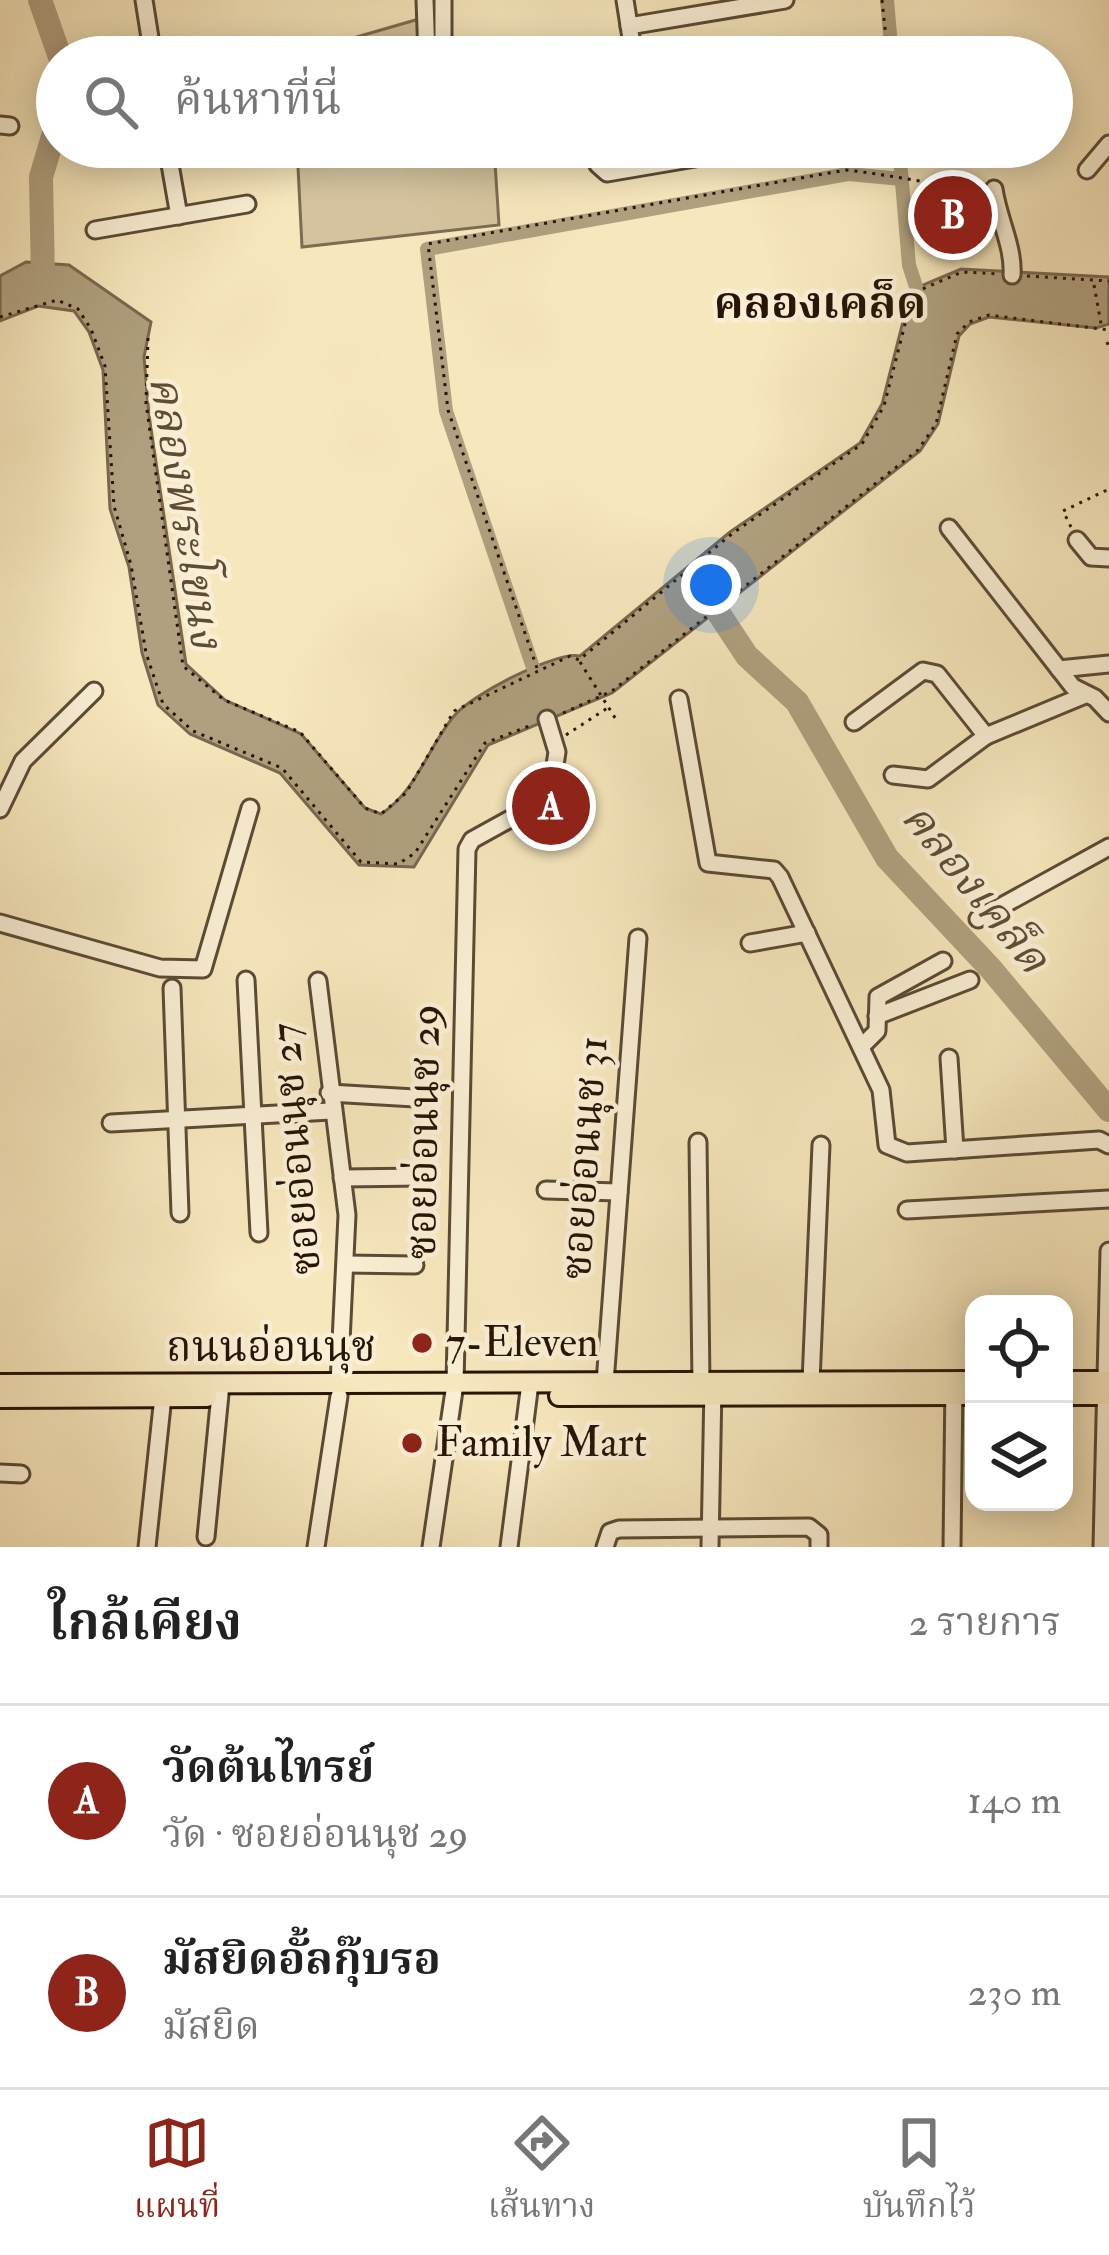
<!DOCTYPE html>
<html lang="th">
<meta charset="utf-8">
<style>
:root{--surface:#fff;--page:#f2f2f2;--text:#222;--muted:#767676;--line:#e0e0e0;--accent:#8f2418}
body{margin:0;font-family:"IM FELL Double Pica","Noto Serif Thai",serif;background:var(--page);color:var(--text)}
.controls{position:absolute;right:36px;bottom:36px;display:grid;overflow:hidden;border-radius:24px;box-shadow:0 6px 30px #0003}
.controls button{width:108px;height:108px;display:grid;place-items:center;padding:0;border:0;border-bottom:3px solid var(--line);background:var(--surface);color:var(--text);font:60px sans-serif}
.you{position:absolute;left:711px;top:585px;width:42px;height:42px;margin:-30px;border:9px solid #fff;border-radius:50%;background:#1a73e8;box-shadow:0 0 0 18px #1a73e833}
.badge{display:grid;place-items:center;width:78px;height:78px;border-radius:50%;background:var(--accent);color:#fff;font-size:39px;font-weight:700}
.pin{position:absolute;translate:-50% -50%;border:6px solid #fff;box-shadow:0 3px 12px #0006}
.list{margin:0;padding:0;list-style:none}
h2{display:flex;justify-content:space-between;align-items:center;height:156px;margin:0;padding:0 48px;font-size:51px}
h2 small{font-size:39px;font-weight:400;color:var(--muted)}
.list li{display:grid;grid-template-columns:78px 1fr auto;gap:36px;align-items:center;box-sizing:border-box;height:192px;padding:0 48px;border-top:3px solid var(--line)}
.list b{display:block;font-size:45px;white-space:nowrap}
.list p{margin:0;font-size:39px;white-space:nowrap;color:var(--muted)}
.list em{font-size:39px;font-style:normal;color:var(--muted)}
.icon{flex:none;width:66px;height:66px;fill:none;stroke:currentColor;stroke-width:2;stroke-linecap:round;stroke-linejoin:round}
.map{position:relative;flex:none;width:1109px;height:1547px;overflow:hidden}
.search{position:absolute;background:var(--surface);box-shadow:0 6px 30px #0003;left:36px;right:36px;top:36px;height:132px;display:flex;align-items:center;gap:30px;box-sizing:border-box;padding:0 42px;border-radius:66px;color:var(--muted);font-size:45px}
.sheet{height:540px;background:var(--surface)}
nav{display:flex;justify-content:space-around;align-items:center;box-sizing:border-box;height:168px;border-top:3px solid var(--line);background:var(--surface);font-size:33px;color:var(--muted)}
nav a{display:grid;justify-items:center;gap:6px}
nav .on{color:var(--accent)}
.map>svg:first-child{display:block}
.green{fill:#d4c39e;stroke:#7e6c52;stroke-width:3}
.water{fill:#b0a07f;stroke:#79684f;stroke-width:3}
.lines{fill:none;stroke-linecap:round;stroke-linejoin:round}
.canal{stroke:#b0a07f;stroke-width:14}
.river{stroke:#b0a07f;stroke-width:24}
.building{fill:#938265;stroke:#271506;stroke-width:3;filter:url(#shadow)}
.minor-casing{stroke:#5b4a34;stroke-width:21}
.major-casing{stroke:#271506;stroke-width:24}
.path{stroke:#271506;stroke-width:3;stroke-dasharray:3 6;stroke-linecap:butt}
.minor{stroke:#faefd4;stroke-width:15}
.major{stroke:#f7e7bd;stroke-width:18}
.poi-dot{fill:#8f2418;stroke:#faefd4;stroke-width:4.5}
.labels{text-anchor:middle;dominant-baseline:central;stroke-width:9;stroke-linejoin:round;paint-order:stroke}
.street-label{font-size:42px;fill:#271506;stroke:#faefd4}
.poi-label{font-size:42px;fill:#271506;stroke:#faefd4;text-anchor:start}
.neighbourhood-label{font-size:45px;font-weight:bold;fill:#271506;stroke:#faefd4}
.water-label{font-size:45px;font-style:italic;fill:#5e4d36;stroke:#faefd4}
</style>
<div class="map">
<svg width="1109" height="1547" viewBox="0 0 1109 1547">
<defs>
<filter id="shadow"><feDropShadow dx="6" dy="-6" stdDeviation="0" flood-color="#0004"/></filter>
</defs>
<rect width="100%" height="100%" fill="#f7e7bd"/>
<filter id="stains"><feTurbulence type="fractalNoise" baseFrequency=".00167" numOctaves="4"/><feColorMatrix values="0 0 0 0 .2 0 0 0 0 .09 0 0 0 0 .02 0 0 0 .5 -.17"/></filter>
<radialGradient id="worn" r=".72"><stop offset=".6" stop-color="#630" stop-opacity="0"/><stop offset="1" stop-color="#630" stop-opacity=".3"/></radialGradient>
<g class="green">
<polygon points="419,19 424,57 291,57 291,56"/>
<polygon points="297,147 494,147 499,225 302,247"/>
</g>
<path class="water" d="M26 262 69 265 151 322 144 357 149 415 186 664 225 700 301 734 365 808 381 814C416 792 428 747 454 716 471 695 555 651 580 656L730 532 860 443 882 404 911 290 961 269 1109 277V324L1096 328 989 317 970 324 959 336 938 424 920 451 612 693 488 745 414 867 359 865 280 773 190 734 158 705 142 653 129 567 110 509 103 370 89 332 74 311 38 306 0 321V276Z"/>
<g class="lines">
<g class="canal">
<polyline points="887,0 892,57"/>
<polyline points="899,147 909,265 921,302"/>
<polyline points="538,682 446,411 427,249 848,174 902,179"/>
</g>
<g class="river">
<polyline points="40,0 60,57"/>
<polyline points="43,280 41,177 57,123"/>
<polyline points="706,594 747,656 797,702 887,858 991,969 1109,1110"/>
</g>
</g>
<polygon class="building" points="921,192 989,199 985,237 917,230"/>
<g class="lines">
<g class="minor-casing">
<g id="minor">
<polyline points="144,0 153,57"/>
<polyline points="425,0 427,57"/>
<polyline points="443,0 443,57"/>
<polyline points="625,0 634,57"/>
<polyline points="629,26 785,0"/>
<polyline points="605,57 634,55"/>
<polyline points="0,125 10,126"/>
<polyline points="167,147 179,216"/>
<polyline points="600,147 598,165 607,173 760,147"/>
<polyline points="836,147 858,155 887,154"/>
<polyline points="1087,170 1109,144"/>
<path d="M994 189C998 218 1014 247 1012 275"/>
<polyline points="95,230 247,204"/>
<polyline points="949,528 1073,687 1095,698 1109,713"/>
<polyline points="1077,540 1091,557 1109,558"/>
<polyline points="1059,669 1109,664"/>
<polyline points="679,699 708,863 774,870 780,877 881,1090 887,1145 907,1153 1099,1140 1109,1145"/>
<polyline points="854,722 923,671 937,674 986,736 1085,695"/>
<polyline points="893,775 928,779 986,736"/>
<polyline points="0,809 23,761 94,691"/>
<polyline points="978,919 1109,847"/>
<polyline points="0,923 160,968 203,969 250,808"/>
<polyline points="750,943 807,933"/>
<polyline points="246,980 259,1233"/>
<polyline points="318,981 347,1215 339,1384"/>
<polyline points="172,988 180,1213"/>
<polyline points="877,1016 970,980"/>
<polyline points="861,1047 877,1031 878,997 943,961"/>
<polyline points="949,1058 955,1150"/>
<polyline points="329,1093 415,1098"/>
<polyline points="111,1123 331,1111"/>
<polyline points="698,1142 701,1382"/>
<polyline points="342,1178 422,1177"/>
<polyline points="546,1190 619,1192"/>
<polyline points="907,1210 1109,1199"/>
<polyline points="346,1264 415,1265"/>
<polyline points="811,1382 821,1145"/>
<polyline points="605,1383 638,938"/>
<polyline points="0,1473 21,1474"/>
<polyline points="206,1537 221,1384"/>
<polyline points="147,1547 164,1387"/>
<polyline points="316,1547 339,1396"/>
<polyline points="431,1547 455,1384 467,849 472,840 550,797 557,752 547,719"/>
<polyline points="509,1547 530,1383"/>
<polyline points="605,1547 610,1532 619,1529 809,1527 819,1535 819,1547"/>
<polyline points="710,1547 713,1385"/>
<polyline points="952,1547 954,1384"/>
<polyline points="1102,1547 1109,1251"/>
</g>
</g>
<g class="major-casing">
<g id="major">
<polyline points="1064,1381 1109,1381"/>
<polyline points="0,1384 974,1381"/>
<polyline points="1064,1395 1109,1395"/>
<polyline points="559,1396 974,1395"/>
<polyline points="0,1398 207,1397"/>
</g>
</g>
<g class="path">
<polyline points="882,0 888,57"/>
<polyline points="1027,276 1109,281"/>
<polyline points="1094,285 1102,329"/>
<polyline points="0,317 57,300 78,309 91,329 105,366 114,506 131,565 146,653 163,704 193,731 282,768 361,862 398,864 415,853 485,743 532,725"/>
<polyline points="148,338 146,403 183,666 224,700 300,732 365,808 381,814 406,793 454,711 570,656 579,660 733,533 862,444 884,406 913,293 962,272 1000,274"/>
<polyline points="1107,342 1109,348"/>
<polyline points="1071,527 1063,511 1109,489"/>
<polyline points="580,662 617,721"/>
<path d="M537 668 448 410 428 244 846 170C892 175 933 185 978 188"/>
<polyline points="563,713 612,691 918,450 936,424 957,334 969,322 989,315 1109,330"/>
<polyline points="566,735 609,707"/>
</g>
<use href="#minor" class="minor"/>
<use href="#major" class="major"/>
</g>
<g class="poi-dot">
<circle cx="422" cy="1343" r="12"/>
<circle cx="412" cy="1443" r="12"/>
</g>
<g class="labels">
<g class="street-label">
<text transform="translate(424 1132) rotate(-89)">ซอยอ่อนนุช 29</text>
<text transform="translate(296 1149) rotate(-95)">ซอยอ่อนนุช 27</text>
<text transform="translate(585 1158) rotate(-86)">ซอยอ่อนนุช 31</text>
<text x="271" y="1348">ถนนอ่อนนุช</text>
</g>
<g class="poi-label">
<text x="446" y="1343">7-Eleven</text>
<text x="436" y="1443">Family Mart</text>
</g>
<g class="neighbourhood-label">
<text x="820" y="304">คลองเคล็ด</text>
</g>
<g class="water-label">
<text transform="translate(185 512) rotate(81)">คลองพระโขนง</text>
<text transform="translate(975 888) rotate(51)">คลองเคล็ด</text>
</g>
</g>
<rect width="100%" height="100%" filter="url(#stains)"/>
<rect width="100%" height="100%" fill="url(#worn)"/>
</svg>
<div class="controls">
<button><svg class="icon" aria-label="locate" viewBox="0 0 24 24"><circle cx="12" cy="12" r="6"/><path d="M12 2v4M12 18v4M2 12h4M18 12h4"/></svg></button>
<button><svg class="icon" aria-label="layers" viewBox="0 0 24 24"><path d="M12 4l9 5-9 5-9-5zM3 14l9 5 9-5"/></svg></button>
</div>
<div class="you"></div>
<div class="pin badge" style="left:551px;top:806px">A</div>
<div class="pin badge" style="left:953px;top:215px">B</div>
<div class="search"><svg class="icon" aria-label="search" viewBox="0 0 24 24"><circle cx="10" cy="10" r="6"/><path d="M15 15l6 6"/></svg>ค้นหาที่นี่</div>
</div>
<section class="sheet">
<h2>ใกล้เคียง<small>2 รายการ</small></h2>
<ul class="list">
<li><span class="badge">A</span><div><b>วัดต้นไทรย์</b><p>วัด · ซอยอ่อนนุช 29</p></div><em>140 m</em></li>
<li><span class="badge">B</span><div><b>มัสยิดอั้ลกุ๊บรอ</b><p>มัสยิด</p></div><em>230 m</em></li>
</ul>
</section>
<nav>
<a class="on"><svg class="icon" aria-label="map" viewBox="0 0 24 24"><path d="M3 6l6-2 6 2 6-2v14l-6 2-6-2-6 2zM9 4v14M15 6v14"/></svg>แผนที่</a>
<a><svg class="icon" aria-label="directions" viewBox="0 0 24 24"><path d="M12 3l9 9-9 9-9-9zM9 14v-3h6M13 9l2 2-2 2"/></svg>เส้นทาง</a>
<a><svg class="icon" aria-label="saved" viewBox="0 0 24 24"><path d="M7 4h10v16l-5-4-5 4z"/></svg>บันทึกไว้</a>
</nav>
